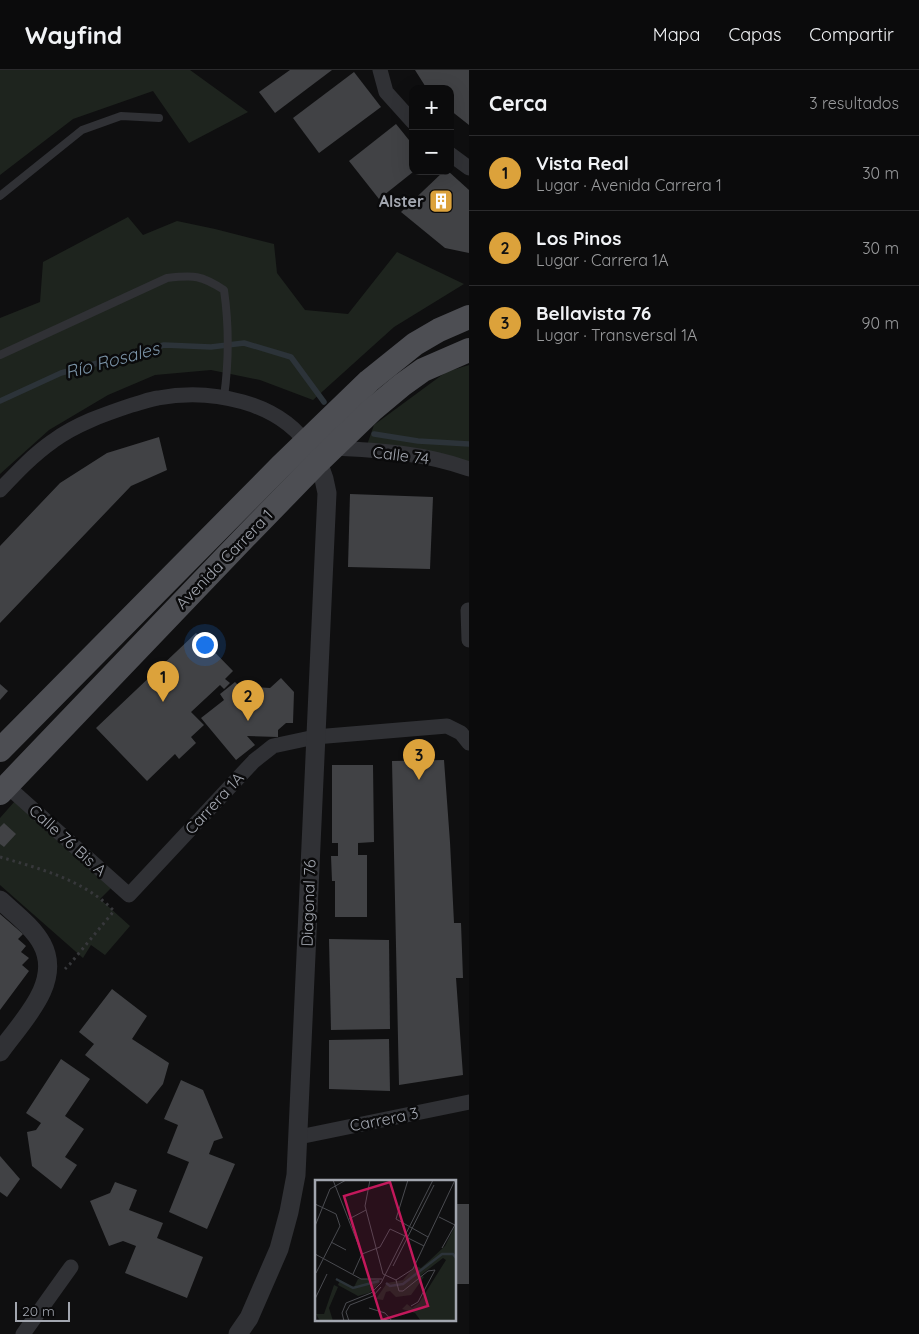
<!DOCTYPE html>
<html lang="es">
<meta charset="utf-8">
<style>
:root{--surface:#0b0b0c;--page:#141415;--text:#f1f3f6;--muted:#9a9b9d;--line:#2b2b2d;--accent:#dca23b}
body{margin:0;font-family:Quicksand,sans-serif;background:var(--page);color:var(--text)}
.controls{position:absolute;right:15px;top:15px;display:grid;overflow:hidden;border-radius:10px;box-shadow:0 5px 20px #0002}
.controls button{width:45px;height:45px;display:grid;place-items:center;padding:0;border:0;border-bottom:1px solid var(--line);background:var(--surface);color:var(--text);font:25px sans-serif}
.scale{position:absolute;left:15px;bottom:12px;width:55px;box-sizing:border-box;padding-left:5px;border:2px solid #a2a6af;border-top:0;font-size:14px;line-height:18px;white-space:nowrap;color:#a2a6af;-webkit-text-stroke:4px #0a0a0b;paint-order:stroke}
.you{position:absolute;left:204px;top:574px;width:18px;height:18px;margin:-12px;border:4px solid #fff;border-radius:50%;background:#1a73e8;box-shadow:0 0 0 8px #1a73e833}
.badge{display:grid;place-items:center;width:32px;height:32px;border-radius:50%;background:var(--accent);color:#111;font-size:16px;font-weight:700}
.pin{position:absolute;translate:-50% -41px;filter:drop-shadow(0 1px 2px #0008)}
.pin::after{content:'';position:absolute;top:26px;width:18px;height:15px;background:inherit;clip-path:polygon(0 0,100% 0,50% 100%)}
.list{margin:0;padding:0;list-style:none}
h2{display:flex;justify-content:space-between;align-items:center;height:65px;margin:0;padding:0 20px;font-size:21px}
h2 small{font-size:16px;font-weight:400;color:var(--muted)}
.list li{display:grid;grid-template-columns:32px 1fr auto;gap:15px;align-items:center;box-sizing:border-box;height:75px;padding:0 20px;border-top:1px solid var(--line)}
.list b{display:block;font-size:19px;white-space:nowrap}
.list p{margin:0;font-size:16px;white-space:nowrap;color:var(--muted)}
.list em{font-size:16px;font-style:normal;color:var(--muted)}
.map{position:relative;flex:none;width:469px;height:1264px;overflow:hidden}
header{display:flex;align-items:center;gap:30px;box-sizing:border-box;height:70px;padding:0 25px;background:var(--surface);border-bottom:1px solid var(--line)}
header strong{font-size:24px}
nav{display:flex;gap:28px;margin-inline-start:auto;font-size:18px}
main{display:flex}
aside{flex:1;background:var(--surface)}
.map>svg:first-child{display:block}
.green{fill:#1e241e}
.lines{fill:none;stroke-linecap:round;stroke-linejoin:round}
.stream{stroke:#2c3339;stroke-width:5.5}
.building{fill:#414245}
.path{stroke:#37383b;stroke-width:3;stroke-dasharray:2.5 4;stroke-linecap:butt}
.service{stroke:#303135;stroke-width:8}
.minor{stroke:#303135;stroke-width:15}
.tertiary{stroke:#303135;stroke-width:19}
.primary{stroke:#4d4e53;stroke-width:24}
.labels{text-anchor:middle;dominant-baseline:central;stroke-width:5;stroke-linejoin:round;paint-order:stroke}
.poi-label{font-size:16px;font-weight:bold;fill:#a2a6af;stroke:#0a0a0b;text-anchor:end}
.street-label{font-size:16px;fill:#a2a6af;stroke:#0a0a0b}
.water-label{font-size:18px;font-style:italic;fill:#7b94a8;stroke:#0a0a0b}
.inset-river{fill:none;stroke:#2c3339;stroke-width:2.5}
.inset-road{fill:none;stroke:#4a4b50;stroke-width:1}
.view{fill:#c2185b;fill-opacity:0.15;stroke:#c2185b;stroke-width:2.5}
.inset-edge{fill:none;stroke:#a2a6af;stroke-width:2.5}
</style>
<header>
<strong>Wayfind</strong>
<nav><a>Mapa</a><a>Capas</a><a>Compartir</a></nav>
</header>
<main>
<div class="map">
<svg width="469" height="1264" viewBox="0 0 469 1264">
<rect width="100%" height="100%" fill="#0f0f10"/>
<g class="green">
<polygon points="0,0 190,0 248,42 189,73 153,21 73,49 0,105"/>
<polygon points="128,147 143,165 177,151 215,159 274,174 277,203 305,240 348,244 397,182 464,214 394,257 313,330 260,310 211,300 155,305 108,325 49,360 0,404 0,248 40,232 43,192"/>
<polygon points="469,295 469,392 367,375 374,355 446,302"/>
<polygon points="15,731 111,818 100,829 130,856 105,885 91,875 83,888 0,815 0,748"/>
</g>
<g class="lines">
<g class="stream">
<polyline points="0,331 61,303 164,275 211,277 244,273 291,287 324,332"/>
<polyline points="374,364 418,371 469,374"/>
</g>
</g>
<g class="building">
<polygon points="290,0 332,0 275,43 259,22"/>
<polygon points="415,0 469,0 469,55 450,40 450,19 427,19"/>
<polygon points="354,2 381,37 319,83 293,48"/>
<polygon points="396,54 413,75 413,102 379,129 349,91"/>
<polygon points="444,101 448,101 469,120 469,183 445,178 401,142"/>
<polygon points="159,367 167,400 131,416 0,553 0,476 60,413 107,383"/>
<polygon points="350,424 433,427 430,499 348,497"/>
<polygon points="196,563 233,601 225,609 230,613 224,619 220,615 191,642 204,655 191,667 196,673 179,689 175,684 147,711 96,658"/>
<polygon points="281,608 294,622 293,653 286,653 278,660 278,667 247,666 255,675 236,690 201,648 224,630 220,624 235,612 239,616 270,618"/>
<polygon points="0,614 8,621 0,630"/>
<polygon points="444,690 450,772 454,853 461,853 463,908 456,908 463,1005 399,1015 392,691"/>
<polygon points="332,695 373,695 374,772 358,773 358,785 367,785 367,847 335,847 335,811 332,811 331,786 338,786 338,773 332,773"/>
<polygon points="4,753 16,764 4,777 0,774 0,757"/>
<polygon points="0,844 23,864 18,869 26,876 21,882 29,888 22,895 29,901 0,940"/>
<polygon points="329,869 389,870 390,959 331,960"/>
<polygon points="112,919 147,946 132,969 169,993 163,1014 147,1034 85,985 94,974 79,962"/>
<polygon points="389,969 390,1021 329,1019 329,970"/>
<polygon points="61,989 90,1009 65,1046 84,1059 65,1087 77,1095 61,1119 32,1096 27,1062 36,1060 41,1053 26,1043"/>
<polygon points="181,1010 203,1020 223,1068 214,1071 209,1084 235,1094 207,1159 169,1142 189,1092 167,1083 178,1055 164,1049"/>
<polygon points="0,1086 20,1109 7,1127 0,1122"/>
<polygon points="115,1112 137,1120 129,1140 163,1153 157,1168 203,1187 187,1228 125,1203 136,1176 123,1171 109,1176 90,1131 110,1123"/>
<rect x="455" y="1134" width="14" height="80"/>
</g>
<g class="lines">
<path class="path" d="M0 787C41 799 84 810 114 841L70 894 65 899"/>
<g class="service">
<polyline points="0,126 82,60 121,46 159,48"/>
<path d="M0 285 167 208C194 205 201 205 224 220 229 255 229 291 224 327"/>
</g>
<g class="minor">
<polyline points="380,0 386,22 413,52"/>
<polyline points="450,84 469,98"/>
<path d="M332 378C378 380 425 383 469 399"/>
<path d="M0 420C17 402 33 385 53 371 76 354 105 344 132 335 141 333 149 329 158 328 210 318 281 331 311 380"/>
<polyline points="468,540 469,570"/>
<polyline points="7,716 129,825 254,691 273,676 315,667 447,656 461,663 469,673"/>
<polyline points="299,1067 469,1032"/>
<polyline points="23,1264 71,1197"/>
</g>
<g class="tertiary">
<path d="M0 830C14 843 33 857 42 874 63 913 21 952 0 982"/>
<polyline points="238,1264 249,1248 279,1179 289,1142 296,1105 327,423 324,409 318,392"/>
</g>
<g class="primary">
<polyline points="0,680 280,397 369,311 415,274 439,260 469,247"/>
<polyline points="0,723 245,467 318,392 372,340 402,315 423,300 469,280"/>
</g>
</g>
<defs>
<g id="building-square" transform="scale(1.25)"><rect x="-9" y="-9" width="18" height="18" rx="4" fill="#dca23b" stroke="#0a0a0b"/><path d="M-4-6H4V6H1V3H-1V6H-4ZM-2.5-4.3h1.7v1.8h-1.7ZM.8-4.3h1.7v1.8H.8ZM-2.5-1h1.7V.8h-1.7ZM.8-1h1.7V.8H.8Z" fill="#fff"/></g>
</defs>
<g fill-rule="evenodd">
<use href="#building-square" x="441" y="131"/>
</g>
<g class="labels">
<g class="poi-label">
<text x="424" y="131">Alster</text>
</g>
<g class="street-label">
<text transform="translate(401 385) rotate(7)">Calle 74</text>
<text transform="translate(224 489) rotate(-46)">Avenida Carrera 1</text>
<text transform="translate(214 733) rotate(-47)">Carrera 1A</text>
<text transform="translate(68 770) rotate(42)">Calle 76 Bis A</text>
<text transform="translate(308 833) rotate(-88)">Diagonal 76</text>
<text transform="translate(384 1049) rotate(-11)">Carrera 3</text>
</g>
<g class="water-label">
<text transform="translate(112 290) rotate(-15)">Río Rosales</text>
</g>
</g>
<g transform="translate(315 1110)">
<rect width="141" height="141" fill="#0f0f10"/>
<path d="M141 44V141H106L100 133 87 129 92 124 97 128 104 123 131 80 128 78 106 95 109 97 96 115 81 117 75 111 71 112 68 120 61 119 72 103 88 100 100 86 106 88 115 80 130 66ZM43 99 65 100V102L54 113 43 116 23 105 25 100 39 107ZM19 105 23 107 14 128 18 141H5L1 134H9Z" fill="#1e241e"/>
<path class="inset-river" d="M21 99 38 108 64 101M71 103 75 106 88 104 127 74H138L141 78"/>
<path class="inset-road" d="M18 0 47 74M55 0 50 26 68 94 81 100 98 89 140 0M93 0 81 39 113 57M0 24 21 34 25 46M124 37 140 45M34 39 51 30M0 46 15 9 31 0M93 58 109 66M16 62 31 70M127 68 141 43M0 74 46 99H67M47 74 65 67 75 49 90 56M78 86 119 5M1 93 25 46M38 94 47 74M81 100 84 111H88L113 91 120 90 103 122 96 126M0 119 12 94M54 128 70 133 77 141M29 141 27 133 31 123 56 113 66 103 118 0M34 141 31 132 35 125 58 116 66 107"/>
<path class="view" d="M75 2 113 126 67 140 29 16Z"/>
<rect width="141" height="141" class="inset-edge"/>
</g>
</svg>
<div class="controls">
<button>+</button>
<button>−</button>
</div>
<div class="scale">20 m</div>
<div class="you"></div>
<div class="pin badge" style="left:163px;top:632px">1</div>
<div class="pin badge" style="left:248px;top:651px">2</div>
<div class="pin badge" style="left:419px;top:710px">3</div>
</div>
<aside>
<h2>Cerca<small>3 resultados</small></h2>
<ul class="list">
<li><span class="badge">1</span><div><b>Vista Real</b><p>Lugar · Avenida Carrera 1</p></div><em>30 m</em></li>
<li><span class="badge">2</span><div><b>Los Pinos</b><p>Lugar · Carrera 1A</p></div><em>30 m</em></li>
<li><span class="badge">3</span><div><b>Bellavista 76</b><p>Lugar · Transversal 1A</p></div><em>90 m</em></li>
</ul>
</aside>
</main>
